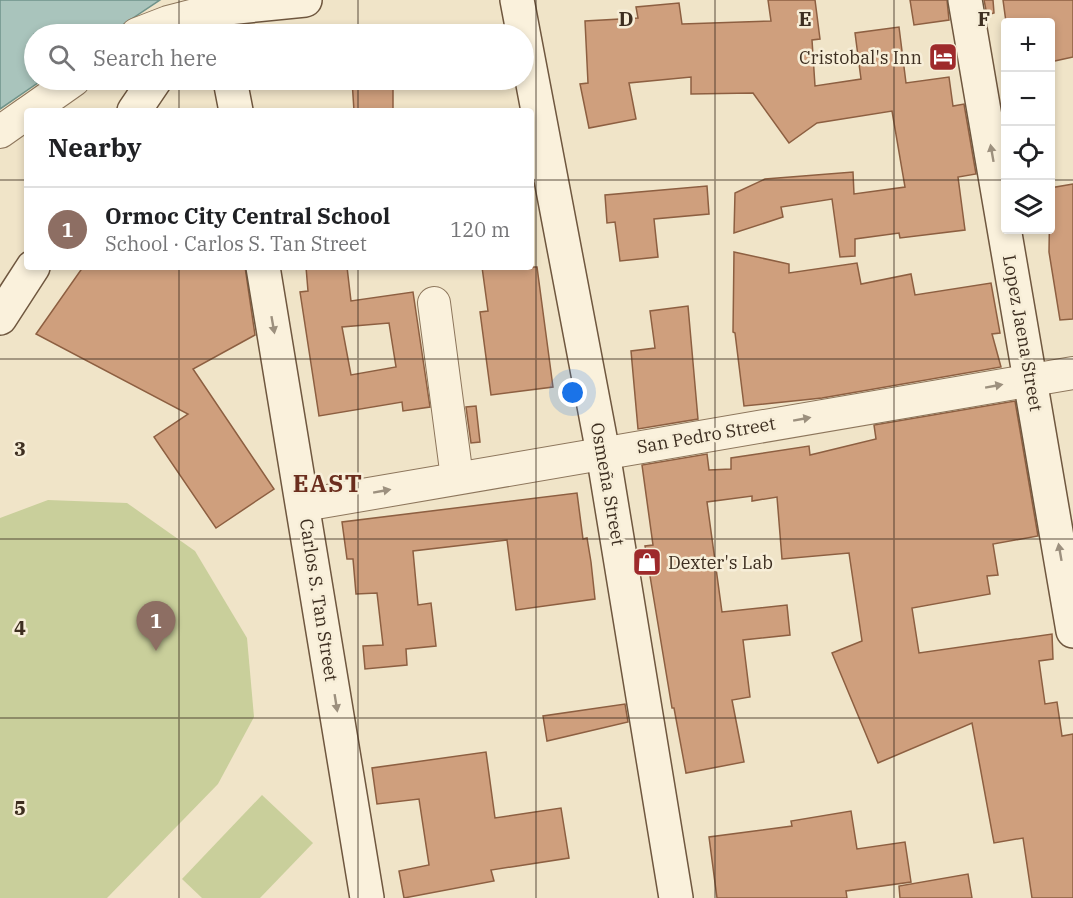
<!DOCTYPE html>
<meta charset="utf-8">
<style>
:root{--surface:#fff;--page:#f6f6f6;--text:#202124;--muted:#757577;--line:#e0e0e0;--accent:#db2777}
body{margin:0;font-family:"IBM Plex Serif",serif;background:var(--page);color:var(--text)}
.controls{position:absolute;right:18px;top:18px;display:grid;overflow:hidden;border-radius:6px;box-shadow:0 3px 9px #0003}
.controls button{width:54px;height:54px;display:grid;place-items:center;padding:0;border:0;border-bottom:2px solid var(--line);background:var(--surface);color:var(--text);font:30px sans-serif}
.you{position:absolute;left:573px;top:393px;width:21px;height:21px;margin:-15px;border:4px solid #fff;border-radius:50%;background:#1a73e8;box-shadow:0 0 0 9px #1a73e833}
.badge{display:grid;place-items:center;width:39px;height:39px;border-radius:50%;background:var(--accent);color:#fff;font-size:20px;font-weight:700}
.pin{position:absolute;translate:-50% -50px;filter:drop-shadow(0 2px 3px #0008)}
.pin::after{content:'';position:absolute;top:32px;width:21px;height:18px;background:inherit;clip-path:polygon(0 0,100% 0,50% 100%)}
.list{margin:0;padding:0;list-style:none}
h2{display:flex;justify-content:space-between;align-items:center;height:78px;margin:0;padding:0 24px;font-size:26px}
h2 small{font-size:20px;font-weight:400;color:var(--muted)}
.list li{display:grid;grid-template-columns:39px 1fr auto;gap:18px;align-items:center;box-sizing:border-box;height:84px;padding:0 24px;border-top:2px solid var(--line)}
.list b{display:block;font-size:22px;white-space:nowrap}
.list p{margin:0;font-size:20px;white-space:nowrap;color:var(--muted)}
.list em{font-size:20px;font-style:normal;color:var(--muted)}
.icon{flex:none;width:33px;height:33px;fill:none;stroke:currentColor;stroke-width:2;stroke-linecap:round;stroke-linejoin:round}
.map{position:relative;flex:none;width:1073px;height:898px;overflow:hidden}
.search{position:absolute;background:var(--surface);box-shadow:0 3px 9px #0003;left:24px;top:24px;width:510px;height:66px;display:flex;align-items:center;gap:15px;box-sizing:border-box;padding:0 21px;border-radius:33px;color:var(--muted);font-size:22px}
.panel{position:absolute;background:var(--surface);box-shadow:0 3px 9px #0003;left:24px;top:108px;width:510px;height:162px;border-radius:6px}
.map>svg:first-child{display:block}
.pitch{fill:#c9cf9b}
.water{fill:#a9c4bc;stroke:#6f938a;stroke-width:1.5}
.building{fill:#cf9f7d;stroke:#8d5f41;stroke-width:1.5;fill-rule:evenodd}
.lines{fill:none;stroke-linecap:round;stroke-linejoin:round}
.street-casing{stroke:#8d765c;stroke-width:34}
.secondary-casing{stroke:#6f573f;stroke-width:36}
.street{stroke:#faf1dc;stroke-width:32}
.secondary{stroke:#faf1dc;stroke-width:33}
.oneway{fill:#9c907e}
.grid{fill:none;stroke:#3d2e20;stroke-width:1.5;stroke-opacity:0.55}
.labels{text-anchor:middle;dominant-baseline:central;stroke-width:5;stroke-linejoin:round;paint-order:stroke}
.poi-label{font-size:18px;fill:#3d2e20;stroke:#f7eed8;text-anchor:end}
.street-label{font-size:18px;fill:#3d2e20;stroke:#f7eed8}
.district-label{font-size:24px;font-weight:bold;letter-spacing:1.5px;fill:#6b2e1e;stroke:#f7eed8}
.grid-label{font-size:20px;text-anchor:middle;font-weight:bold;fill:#3d2e20;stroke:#f7eed8;stroke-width:5;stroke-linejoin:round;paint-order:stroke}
</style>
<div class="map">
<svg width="1073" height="898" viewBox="0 0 1073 898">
<rect width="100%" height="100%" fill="#f0e4c8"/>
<g class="pitch">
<polygon points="48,500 127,503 195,551 247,638 254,717 218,784 107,898 0,898 0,518"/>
<polygon points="262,795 313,843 260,898 202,898 182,879"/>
</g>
<polygon class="water" points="0,0 160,0 109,34 34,34 34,80 42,80 0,109"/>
<g class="building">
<polygon points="768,0 815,0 820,39 812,40 815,86 861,79 855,33 899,27 906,83 949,77 953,106 964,104 976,174 958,177 965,230 900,238 899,233 855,239 855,256 840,257 832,199 781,207 783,217 734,233 735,193 765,179 853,172 854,194 905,187 892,111 817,123 789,143 753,93 691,94 691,77 629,83 636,119 589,128 580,84 588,83 585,21 638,18 636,7 679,3 682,24 771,21"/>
<polygon points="910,0 947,0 949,20 914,25"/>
<polygon points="984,0 993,0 994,13 987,15"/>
<polygon points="1003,0 1073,0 1073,57 1050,62 1050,22 1006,22"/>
<polygon points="352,80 393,80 393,111 354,111"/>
<polygon points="1073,184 1073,319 1060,320 1049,252 1050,188"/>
<polygon points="707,186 709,214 654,219 658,257 620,261 615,222 607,223 605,195"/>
<polygon points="734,252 789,264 789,273 857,263 861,284 911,274 915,295 991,283 1000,333 992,334 1001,367 822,398 744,406 735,333 733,332"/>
<polygon points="83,267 245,267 255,335 193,369 274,489 216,528 154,437 188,414 36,334"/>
<path d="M306 267H347L351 301 413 292 430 407 403 411 402 402 319 416 300 292 308 291ZM389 323 396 367 351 375 342 327Z"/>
<polygon points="482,267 537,267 553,387 491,395 480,312 488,311"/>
<polygon points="688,306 698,419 638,429 631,351 655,348 650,311"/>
<polygon points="1015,401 1038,536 993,544 998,575 987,576 990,594 912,608 919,653 1052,634 1053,659 1039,661 1045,704 1057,702 1062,736 1073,734 1073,898 1032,898 1023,838 994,843 972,723 878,763 832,653 862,641 849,553 782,559 777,497 752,501 752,496 707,502 722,612 787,605 790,635 743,640 750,697 732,700 744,762 686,773 674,708 672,708 645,546 653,545 642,465 707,454 709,470 731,469 731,458 809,446 810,455 876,439 874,425"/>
<polygon points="476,406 480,442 471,443 466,407"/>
<polygon points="577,493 583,539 587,538 591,562 595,599 516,610 507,540 413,551 418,605 431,603 436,646 406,649 407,665 365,669 363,646 383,645 377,593 356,594 353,559 347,559 342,522"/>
<polygon points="625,704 628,722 547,741 543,716"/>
<polygon points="486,752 495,818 561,808 569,858 491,870 494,881 404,898 399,871 429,865 419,799 377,804 372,768"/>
<polygon points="851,811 857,849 905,842 911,882 846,891 847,898 717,898 709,837 792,826 791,821"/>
<polygon points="968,874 972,898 900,898 899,886"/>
</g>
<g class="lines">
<g class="street-casing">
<g id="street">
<polyline points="137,34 168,22 218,9"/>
<polyline points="30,111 74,80"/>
<polyline points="0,132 27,113"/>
<polyline points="434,303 457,478"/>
<polyline points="304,505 1073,373"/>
</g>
</g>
<g class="secondary-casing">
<g id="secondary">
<polyline points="517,0 603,453 676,898"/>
<polyline points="965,0 1073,631"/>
<polyline points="186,34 196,23 218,9 305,0"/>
<polyline points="230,80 236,111"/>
<polyline points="134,111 155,80"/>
<polyline points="263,267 367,898"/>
<polyline points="0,318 33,267"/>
</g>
</g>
<use href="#street" class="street"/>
<use href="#secondary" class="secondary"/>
</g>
<defs><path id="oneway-solid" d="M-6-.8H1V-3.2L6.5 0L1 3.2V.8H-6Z" transform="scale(1.5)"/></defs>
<g class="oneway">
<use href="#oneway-solid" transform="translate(992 153) rotate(-100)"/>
<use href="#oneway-solid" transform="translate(273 325) rotate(80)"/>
<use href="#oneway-solid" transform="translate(994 386) rotate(-10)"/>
<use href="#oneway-solid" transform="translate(802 419) rotate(-10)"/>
<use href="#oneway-solid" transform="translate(382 491) rotate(-10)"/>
<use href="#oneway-solid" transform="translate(1060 552) rotate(-100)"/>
<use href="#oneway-solid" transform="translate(336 703) rotate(81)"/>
</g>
<path class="grid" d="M179 0V34M358 0V34M536 0V898M715 0V898M894 0V898M179 80V111M358 80V111M0 180H27M531 180H1006M1050 180H1073M179 267V898M358 267V898M0 359H1073M0 539H1073M0 718H1073"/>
<defs>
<g id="hotel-square" transform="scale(1.5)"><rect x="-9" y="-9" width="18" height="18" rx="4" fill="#9e2a2b" stroke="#f7eed8"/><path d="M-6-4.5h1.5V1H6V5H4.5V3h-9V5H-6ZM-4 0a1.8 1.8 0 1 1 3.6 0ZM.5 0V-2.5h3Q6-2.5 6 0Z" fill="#fff"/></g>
<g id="shop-square" transform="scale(1.5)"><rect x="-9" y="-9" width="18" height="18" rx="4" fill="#9e2a2b" stroke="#f7eed8"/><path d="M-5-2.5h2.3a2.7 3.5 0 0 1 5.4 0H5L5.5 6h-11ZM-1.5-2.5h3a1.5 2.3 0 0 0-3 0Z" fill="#fff"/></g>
</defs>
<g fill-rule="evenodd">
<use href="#hotel-square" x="943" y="57"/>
<use href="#shop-square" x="647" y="562"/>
</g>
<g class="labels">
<g class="poi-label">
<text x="922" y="57">Cristobal's Inn</text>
<text x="668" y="562" text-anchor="start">Dexter's Lab</text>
</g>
<g class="street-label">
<text transform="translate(1023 333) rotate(80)">Lopez Jaena Street</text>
<text transform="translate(706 435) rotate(-10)">San Pedro Street</text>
<text transform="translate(608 484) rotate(80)">Osmeña Street</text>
<text transform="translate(319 600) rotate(81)">Carlos S. Tan Street</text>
</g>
<g class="district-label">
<text x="328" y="483">EAST</text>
</g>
</g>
<g class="grid-label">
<text x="626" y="26">D</text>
<text x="805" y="26">E</text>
<text x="984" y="26">F</text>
<text x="20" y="456">3</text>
<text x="20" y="635">4</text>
<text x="20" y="815">5</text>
</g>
</svg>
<div class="controls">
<button>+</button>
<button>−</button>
<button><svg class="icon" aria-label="locate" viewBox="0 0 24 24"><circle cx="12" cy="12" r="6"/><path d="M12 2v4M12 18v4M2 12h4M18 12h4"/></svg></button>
<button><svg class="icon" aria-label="layers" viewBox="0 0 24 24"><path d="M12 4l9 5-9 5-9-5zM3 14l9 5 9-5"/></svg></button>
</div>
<div class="you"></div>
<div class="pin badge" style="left:156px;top:651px;background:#8d6e63">1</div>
<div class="search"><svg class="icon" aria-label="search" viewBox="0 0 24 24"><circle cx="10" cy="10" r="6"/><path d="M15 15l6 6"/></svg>Search here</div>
<section class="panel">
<h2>Nearby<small></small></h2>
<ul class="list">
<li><span class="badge" style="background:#8d6e63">1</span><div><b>Ormoc City Central School</b><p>School · Carlos S. Tan Street</p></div><em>120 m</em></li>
</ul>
</section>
</div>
